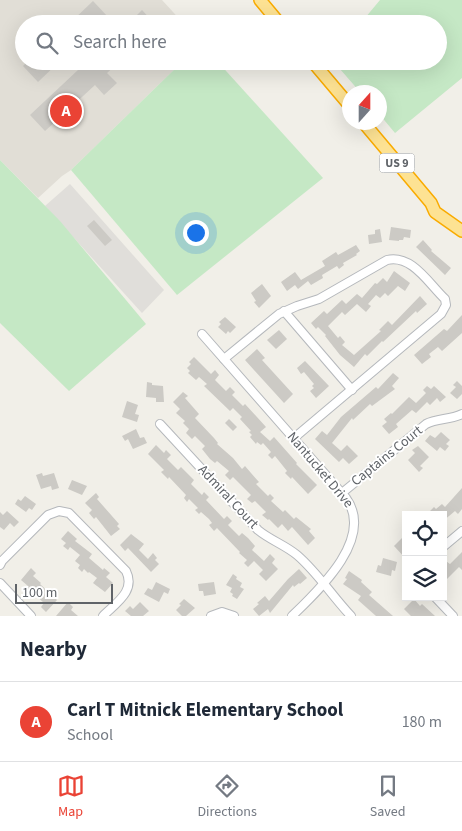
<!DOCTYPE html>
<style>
:root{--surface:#fff;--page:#f2f2f3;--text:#1f2937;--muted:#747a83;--line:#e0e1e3;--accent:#ea4335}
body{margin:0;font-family:"Source Sans 3",sans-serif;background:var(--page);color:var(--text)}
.controls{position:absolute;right:15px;bottom:15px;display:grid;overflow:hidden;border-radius:0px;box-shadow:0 5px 20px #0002}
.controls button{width:45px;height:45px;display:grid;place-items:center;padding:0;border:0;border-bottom:1px solid var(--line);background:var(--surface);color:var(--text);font:25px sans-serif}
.compass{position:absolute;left:342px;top:85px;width:45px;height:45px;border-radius:50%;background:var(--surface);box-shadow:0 5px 20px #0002;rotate:21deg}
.scale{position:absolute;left:15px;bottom:12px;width:98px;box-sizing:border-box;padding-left:5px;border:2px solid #5f6368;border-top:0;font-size:14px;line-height:18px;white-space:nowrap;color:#5f6368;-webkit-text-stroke:4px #fff;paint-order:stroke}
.you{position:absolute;left:195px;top:232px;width:18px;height:18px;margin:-12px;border:4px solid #fff;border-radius:50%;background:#1a73e8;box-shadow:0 0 0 8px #1a73e833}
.badge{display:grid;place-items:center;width:32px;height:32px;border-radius:50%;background:var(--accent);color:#fff;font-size:16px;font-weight:700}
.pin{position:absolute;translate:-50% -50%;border:2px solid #fff;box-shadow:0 1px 5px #0006}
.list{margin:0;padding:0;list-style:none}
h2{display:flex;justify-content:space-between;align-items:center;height:65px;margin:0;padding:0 20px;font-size:21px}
h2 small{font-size:16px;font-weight:400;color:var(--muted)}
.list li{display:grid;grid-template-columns:32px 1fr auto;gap:15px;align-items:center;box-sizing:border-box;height:80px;padding:0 20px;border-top:1px solid var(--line)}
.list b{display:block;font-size:19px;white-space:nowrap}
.list p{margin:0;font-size:16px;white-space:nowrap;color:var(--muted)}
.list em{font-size:16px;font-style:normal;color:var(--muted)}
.icon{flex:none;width:28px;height:28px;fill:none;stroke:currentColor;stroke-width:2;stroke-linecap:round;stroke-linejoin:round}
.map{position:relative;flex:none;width:462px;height:616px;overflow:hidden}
.search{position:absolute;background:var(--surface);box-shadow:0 5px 20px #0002;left:15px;right:15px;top:15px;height:55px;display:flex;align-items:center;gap:12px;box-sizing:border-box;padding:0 18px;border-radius:28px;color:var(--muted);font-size:19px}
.sheet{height:145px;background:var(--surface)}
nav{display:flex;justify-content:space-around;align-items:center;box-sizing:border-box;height:70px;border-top:1px solid var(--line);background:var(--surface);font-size:14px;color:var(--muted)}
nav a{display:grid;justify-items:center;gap:2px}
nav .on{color:var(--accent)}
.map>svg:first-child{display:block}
.industrial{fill:#e0deda}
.education{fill:#e1ded6}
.green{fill:#c5e8c5}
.building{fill:#cccac5}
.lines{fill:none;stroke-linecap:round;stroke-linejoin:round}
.minor-casing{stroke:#b5b8bc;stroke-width:10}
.highway-casing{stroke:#f9ab00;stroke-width:14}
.minor{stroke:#fff;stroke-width:8}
.highway{stroke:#fde293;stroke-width:11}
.labels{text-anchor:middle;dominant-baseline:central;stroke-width:4;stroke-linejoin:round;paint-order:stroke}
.shield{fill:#fff;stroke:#8f9295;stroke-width:1}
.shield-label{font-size:12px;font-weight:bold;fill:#5f6368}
.street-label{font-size:14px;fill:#5f6368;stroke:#fff}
</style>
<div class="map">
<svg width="462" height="616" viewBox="0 0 462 616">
<rect width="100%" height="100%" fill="#f1efe8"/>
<polygon class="industrial" points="70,184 164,290 142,313 45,206"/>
<polygon class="education" points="0,0 162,0 184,24 24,24 24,61 183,61 71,170 62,176 38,198 0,160"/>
<g class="green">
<polygon points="380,0 462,0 462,78 395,133 380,115 380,92 360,92 333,61 438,61 438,24 360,24"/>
<polygon points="183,61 217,61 323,178 177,295 71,170"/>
<polygon points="0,160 60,221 146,324 69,391 0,323"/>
</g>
<g class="building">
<polygon points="93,1 108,17 100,24 69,24"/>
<polygon points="142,10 155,24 128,24"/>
<polygon points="28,61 60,61 38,82 23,66"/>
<polygon points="69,61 120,61 107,73 117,83 104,95 95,85 45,131 30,115 78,70"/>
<polygon points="94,220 112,240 105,246 87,226"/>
<polygon points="391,227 411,230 410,238 404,237 403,240 399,240 399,241 389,240"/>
<polygon points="380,229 382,242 369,244 368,235 375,234 375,230"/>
<polygon points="423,240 432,250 431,251 451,268 445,275 416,247"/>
<polygon points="356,245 360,251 356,254 357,255 343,263 344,265 339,269 337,266 322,275 323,278 311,285 308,281 298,289 295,285 287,291 281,282 295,272 301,280 325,266 322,261 336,252 338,255"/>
<polygon points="394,271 410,283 405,291 398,286 388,296 385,293 380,298 376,295 368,304 371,306 366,312 357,304 345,315 342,312 328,326 338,338 340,336 345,342 342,345 354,355 381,331 379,330 388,321 392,325 420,296 427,304 417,313 416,311 383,342 382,341 367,356 365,354 354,367 340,355 325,336 326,335 318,327 316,329 311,323 324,311 327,314 342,300 346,304 357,294 362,298 375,283 377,284 383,278 387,282"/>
<polygon points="262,284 271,296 259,308 254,302 256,301 251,293"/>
<polygon points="462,315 462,333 442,351 438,347 429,354 431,357 422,364 414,355 444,329 447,331"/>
<polygon points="225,317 236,327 230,333 228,331 226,334 218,327 221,324 219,322"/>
<polygon points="279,330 287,339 276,349 267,340"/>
<polygon points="257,349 265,358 262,360 293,394 284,403 245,360"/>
<polygon points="194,357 211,374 215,370 219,375 215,380 226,391 230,387 235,392 232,395 243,406 245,404 266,427 260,432 270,441 274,437 297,463 296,464 317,485 308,494 292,477 291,479 285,473 287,471 275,456 272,459 268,455 271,452 263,443 261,445 257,442 256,444 250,437 252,435 249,432 251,431 240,419 242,417 233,408 230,411 204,386 207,384 199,377 196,380 188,373 190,371 187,368 191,364 189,362"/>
<polygon points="305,361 329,386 316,398 310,391 314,388 312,386 314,384 304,372 301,374 297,368"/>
<polygon points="393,373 399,378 392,386 395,389 372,406 370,404 353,420 352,418 332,443 341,451 347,445 358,456 349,464 343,458 339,462 315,439 322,431 327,435 341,417 376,387 378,389"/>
<polygon points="457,381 462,386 462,394 457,399 450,393 456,387 453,385"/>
<polygon points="147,382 152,383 152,385 163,386 164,402 156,402 156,398 146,397"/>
<polygon points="427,386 431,389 434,386 446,397 440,402 437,398 430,405 427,402 416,413 412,410 396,424 398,427 389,434 382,426 387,422 384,419 391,413 392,414 409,397 416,403 426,393 423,390"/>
<polygon points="183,392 188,396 185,398 199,414 195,418 214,438 218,443 217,444 233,458 242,469 245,466 251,473 259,482 256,484 268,496 270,494 274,498 271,501 283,512 285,510 294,519 296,517 311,529 309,531 315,538 308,545 292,527 288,531 282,524 278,528 269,519 268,520 262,515 266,512 255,501 252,503 247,499 251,495 233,477 230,480 225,475 229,471 217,461 215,463 210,459 202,449 205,446 195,436 192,439 186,433 189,429 183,423 185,421 176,413 180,409 173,402"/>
<polygon points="127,401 138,405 135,414 139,415 137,422 122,417"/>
<polygon points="229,419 237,427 233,431 225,423"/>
<polygon points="136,429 140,438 144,437 147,443 133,449 128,439 125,441 122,436"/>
<polygon points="441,432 450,440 446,444 449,446 445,451 440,447 437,451 425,441 430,435 435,438"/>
<polygon points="156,445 164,453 166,450 171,455 167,459 178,470 181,467 194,480 191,484 202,495 204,492 209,497 206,500 224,519 227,516 232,521 228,525 239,536 242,533 248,538 255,546 252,550 264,561 270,554 275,559 272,563 278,569 266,581 259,574 263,570 254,561 248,567 244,563 247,560 239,553 240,552 217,528 214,531 209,525 212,523 209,519 201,512 199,514 195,510 198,508 189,499 187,502 184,498 186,495 169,477 168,479 161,472 164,470 148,454"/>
<polygon points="418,446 429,457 420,466 423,468 419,472 408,460 415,453 412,450"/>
<polygon points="42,473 43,476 54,473 59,488 52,490 51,486 41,489 36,475"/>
<polygon points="72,480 87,486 82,495 68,489"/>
<polygon points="462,488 462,509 458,514 455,511 443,521 443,515 426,515 434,507 436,509 442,504 445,507"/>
<polygon points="96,493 99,497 97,499 119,524 117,526 120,529 111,536 96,517 94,519 89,513 92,510 85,503"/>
<polygon points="25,496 36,504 32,510 29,508 26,512 15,504 18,499 21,501"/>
<polygon points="7,511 19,522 14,527 10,523 4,530 0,527 0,512 3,515"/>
<polygon points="68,531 77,539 75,541 92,554 89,558 103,570 104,568 110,573 106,577 113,583 105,592 93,583 97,578 89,572 88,573 84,569 82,572 78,568 80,565 75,561 80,555 70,547 68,550 63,546 66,543 61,539"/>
<polygon points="131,534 144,544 139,550 148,559 153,553 157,558 155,560 159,564 151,572 128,548 125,551 120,545"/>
<polygon points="406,534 406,559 394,546"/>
<polygon points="462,552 462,570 459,567 443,583 443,559 450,564"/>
<polygon points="383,558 397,562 395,571 392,570 391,576 376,572 378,565 381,566"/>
<polygon points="31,568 36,573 33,576 41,583 40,584 57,600 46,612 41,607 44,603 32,592 30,595 24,590 28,586 21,580"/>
<polygon points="299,569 307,578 300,584 299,583 294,587 293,585 270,613 268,609 259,616 253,609 259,604 257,603 265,596 269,601 288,579"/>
<polygon points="349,571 362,580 361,582 372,592 369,595 393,616 376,616 358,600 361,596 343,584 347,579 345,578"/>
<polygon points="233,574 237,577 236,579 242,583 240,587 244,589 237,599 232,596 233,594 230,592 232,588 226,585"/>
<polygon points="156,582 170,589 168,594 164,592 159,602 144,594 148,588 152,590"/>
<polygon points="214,582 216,594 204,596 203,591 199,591 198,584"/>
<polygon points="184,599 195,608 186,616 182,616 176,610 181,605 179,604"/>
<polygon points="414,599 420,606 422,604 435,616 411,616 404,609"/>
<polygon points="68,602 73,607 71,610 78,616 56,616"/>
<polygon points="140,602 149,611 143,616 131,616 125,611 130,606 133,609"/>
</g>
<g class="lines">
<g class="minor-casing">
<g id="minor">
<polyline points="284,311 352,390"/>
<path d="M202 334 346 498C375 538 319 590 292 616"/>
<path d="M224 359 279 314 297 306 319 299 387 260C412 254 429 284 445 299L446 305 441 314 294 438"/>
<path d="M160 424 258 530C270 540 285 545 297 555 318 573 332 596 351 616"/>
<path d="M342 493 426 424C437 418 450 420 462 414"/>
<polyline points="443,547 462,531"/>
<path d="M0 565 2 561 48 515 59 511 69 513 126 571C136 591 116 603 103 616"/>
<polyline points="0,583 31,616"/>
<polyline points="435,597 453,616"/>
<polyline points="211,616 222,612 234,616"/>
</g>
</g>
<g class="highway-casing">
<g id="highway">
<polyline points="260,0 280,24"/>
<polyline points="312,61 350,106"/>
<polyline points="363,122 431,203 435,212 462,231"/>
</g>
</g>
<use href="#minor" class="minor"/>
<use href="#highway" class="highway"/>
</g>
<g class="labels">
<rect class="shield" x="379.5" y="153.5" width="35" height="19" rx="4"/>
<g class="shield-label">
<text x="397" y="163">US 9</text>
</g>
<g class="street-label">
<text transform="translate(387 456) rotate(-39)">Captains Court</text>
<text transform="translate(320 470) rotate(50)">Nantucket Drive</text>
<text transform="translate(228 497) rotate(47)">Admiral Court</text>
</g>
</g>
</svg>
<div class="controls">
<button><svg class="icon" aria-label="locate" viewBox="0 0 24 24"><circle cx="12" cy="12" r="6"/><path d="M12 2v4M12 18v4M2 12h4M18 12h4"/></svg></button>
<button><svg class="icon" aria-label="layers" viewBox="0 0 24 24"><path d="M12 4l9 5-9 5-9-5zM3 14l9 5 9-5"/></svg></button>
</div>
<svg class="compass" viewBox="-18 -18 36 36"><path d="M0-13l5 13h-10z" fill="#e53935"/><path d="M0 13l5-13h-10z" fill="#747a83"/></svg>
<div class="scale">100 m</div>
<div class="you"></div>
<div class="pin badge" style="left:66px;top:111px">A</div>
<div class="search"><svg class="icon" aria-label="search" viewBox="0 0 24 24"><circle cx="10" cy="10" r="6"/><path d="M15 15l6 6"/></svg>Search here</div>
</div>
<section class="sheet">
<h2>Nearby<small></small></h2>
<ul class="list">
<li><span class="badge">A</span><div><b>Carl T Mitnick Elementary School</b><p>School</p></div><em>180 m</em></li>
</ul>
</section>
<nav>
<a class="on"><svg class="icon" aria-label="map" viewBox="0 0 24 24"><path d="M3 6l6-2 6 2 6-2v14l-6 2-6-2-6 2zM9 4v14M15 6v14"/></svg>Map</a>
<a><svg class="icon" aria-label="directions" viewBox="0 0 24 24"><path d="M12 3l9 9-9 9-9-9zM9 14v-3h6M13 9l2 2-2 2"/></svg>Directions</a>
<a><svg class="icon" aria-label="saved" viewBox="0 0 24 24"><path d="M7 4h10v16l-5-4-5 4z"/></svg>Saved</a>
</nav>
